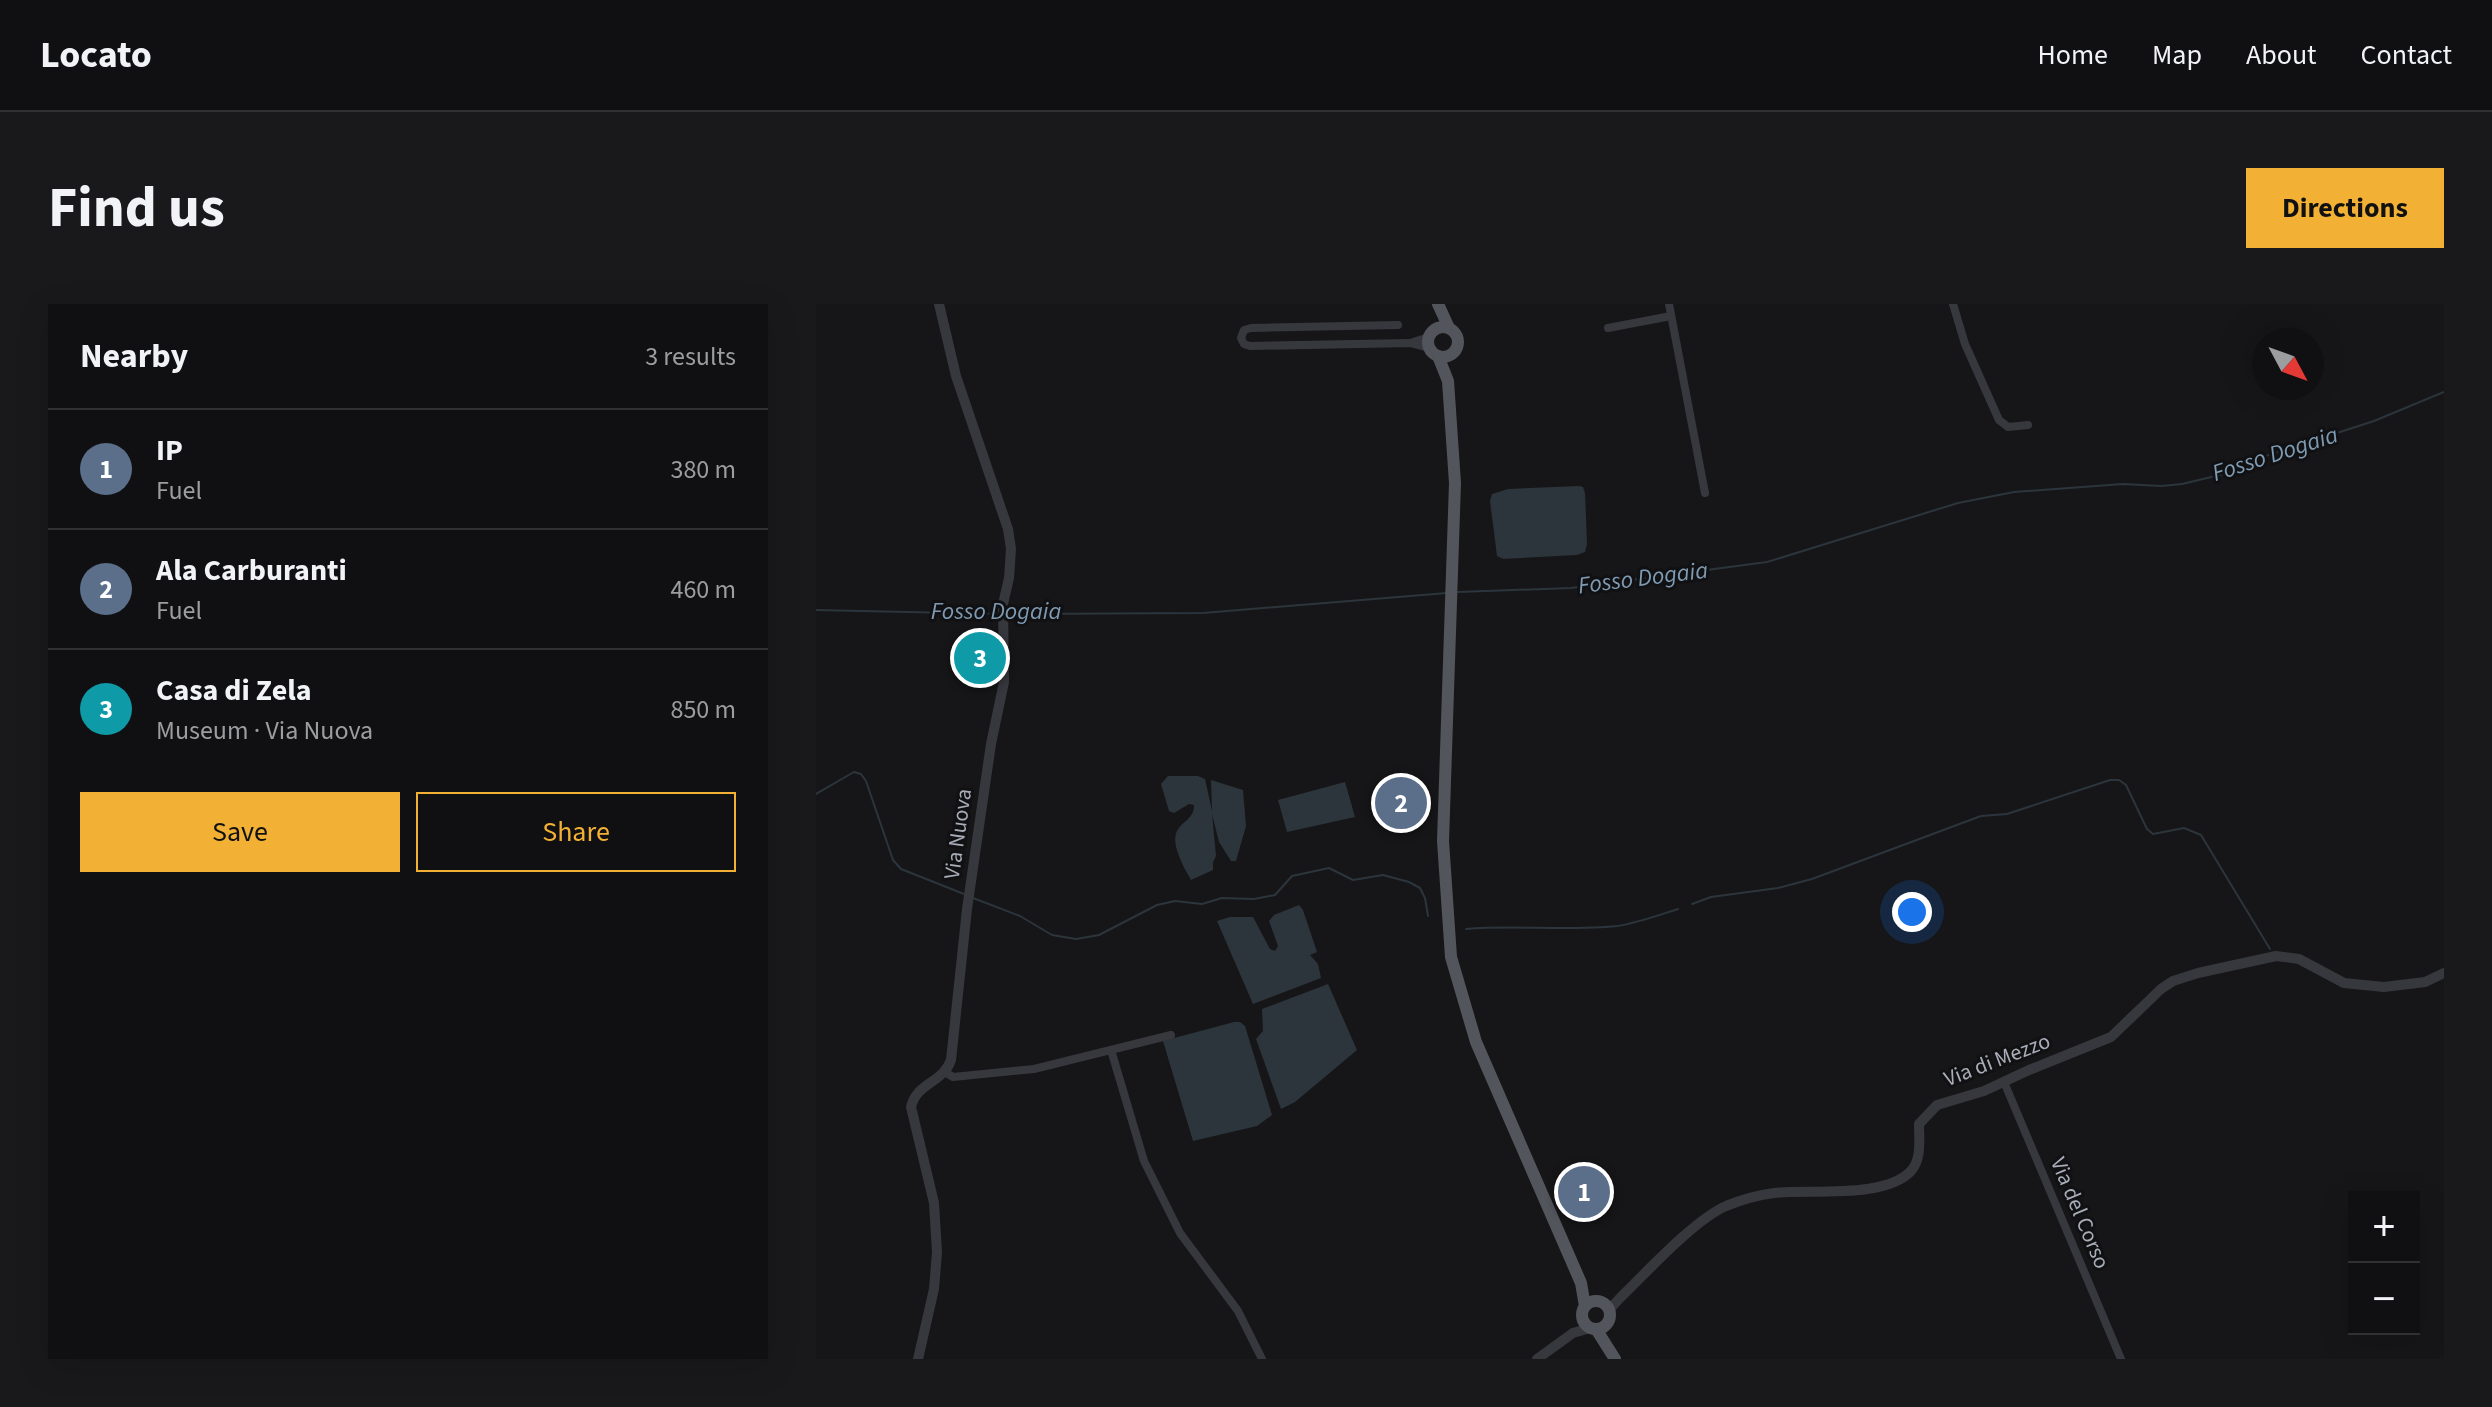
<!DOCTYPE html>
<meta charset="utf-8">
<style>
:root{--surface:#101012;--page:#19191b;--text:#f1f3f6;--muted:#9c9d9f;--line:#303032;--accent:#f2b134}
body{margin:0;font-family:"Source Sans 3",sans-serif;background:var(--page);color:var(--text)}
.controls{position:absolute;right:24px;bottom:24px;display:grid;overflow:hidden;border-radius:0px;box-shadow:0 8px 32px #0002}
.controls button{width:72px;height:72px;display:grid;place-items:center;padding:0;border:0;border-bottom:2px solid var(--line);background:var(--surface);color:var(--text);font:40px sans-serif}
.compass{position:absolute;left:1436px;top:24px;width:72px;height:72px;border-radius:50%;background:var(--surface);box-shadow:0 8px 32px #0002;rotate:131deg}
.you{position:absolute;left:1096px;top:608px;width:28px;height:28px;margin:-20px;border:6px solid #fff;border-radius:50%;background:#1a73e8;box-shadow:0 0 0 12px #1a73e833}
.badge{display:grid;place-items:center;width:52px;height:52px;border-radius:50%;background:var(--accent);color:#fff;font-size:26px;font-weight:700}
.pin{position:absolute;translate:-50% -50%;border:4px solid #fff;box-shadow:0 2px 8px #0006}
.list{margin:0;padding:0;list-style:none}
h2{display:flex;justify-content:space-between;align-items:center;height:104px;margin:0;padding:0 32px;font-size:34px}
h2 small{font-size:26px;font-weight:400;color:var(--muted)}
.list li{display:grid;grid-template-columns:52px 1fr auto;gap:24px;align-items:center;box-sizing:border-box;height:120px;padding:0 32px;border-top:2px solid var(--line)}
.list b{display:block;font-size:30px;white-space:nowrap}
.list p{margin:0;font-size:26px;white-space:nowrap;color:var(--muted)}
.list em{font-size:26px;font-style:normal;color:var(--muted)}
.actions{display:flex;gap:16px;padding:24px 32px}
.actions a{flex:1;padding:18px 0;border:2px solid var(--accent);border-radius:0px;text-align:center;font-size:28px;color:var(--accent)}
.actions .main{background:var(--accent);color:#111}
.map{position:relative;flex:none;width:1628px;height:1055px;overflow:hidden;border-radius:0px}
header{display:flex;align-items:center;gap:48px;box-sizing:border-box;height:112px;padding:0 40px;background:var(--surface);border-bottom:2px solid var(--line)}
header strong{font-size:38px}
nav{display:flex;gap:44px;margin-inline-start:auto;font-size:28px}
.intro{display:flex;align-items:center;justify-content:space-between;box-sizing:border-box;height:192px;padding:0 48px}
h1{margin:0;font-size:56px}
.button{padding:20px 36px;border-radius:0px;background:var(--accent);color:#111;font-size:28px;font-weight:700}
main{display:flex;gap:48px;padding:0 48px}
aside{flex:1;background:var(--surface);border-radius:0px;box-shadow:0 8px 32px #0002}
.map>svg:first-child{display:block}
.water{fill:#2c353c}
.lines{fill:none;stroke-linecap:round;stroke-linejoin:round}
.stream{stroke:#2c353c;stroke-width:2}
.minor{stroke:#37383d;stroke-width:8}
.tertiary{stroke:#37383d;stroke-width:10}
.primary{stroke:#53555c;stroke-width:12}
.labels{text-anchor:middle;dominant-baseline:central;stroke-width:6;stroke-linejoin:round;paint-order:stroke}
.street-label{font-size:22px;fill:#a8adb8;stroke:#111113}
.water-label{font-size:24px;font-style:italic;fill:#7f9bb3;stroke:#111113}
</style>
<header>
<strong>Locato</strong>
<nav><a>Home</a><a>Map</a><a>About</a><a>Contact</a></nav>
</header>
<div class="intro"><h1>Find us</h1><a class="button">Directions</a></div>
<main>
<aside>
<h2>Nearby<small>3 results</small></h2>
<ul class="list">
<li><span class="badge" style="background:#5c6f8a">1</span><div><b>IP</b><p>Fuel</p></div><em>380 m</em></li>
<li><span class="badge" style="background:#5c6f8a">2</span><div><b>Ala Carburanti</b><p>Fuel</p></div><em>460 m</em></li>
<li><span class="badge" style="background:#0f9aa8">3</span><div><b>Casa di Zela</b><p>Museum · Via Nuova</p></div><em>850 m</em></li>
</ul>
<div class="actions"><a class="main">Save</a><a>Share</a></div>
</aside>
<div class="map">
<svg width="1628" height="1055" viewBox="0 0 1628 1055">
<rect width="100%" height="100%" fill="#161618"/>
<g class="water">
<polygon points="763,182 767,183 769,189 771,240 769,248 761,251 687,255 681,252 674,197 676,190 692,185"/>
<path d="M352 472H382L389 475 396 507 395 476 427 486 430 522 420 557H415L403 538 396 510 400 552 397 558V566L375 576C369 565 354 540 361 527 367 516 378 515 378 501L373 500 358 509 353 507 345 480Z"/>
<polygon points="529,478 539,513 471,528 462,496"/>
<polygon points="483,601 487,606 501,648 494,651 502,660 505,674 437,700 401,617 414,613 437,613 454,645 459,647 462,642 453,617 458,611"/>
<polygon points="512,680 541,746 479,798 465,805 440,735 447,727 446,705"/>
<polygon points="418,718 424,718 429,722 456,811 441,822 377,837 347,737"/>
</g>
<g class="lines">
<g class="stream">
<polyline points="642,288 755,284 951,258 1142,199 1198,188 1307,180 1345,182 1366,180 1408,170 1450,152 1558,117 1628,88"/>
<polyline points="0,306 184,310"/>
<polyline points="191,310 387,309 631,289"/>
<polyline points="0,490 38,468 45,470 50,477 77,556 85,565 148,590"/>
<polyline points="157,594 204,612 236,631 260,635 283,631 341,601 359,597 386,600 406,594 438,595 459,591 476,572 513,564 537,576 567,571 593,578 604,584 609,594 612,612"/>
<polyline points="876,600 895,593 962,584 996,575 1165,512 1191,510 1294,476 1303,476 1310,481 1331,525 1337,530 1368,524 1385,531 1454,645"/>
<path d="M650 625C700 621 751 627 801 622 821 619 843 611 862 605"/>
</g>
<g class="minor">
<polyline points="853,0 889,189"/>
<polyline points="1137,0 1149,40 1183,116 1192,123 1212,121"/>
<polyline points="582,21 435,24 428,26 425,34 428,40 434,42 594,39 613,44"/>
<polyline points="792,24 855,12"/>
<polyline points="594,39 613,33"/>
<polyline points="295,746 328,857 364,929 422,1007 446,1055"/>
<polyline points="129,768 137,773 218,765 355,731"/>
<polyline points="1188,778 1305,1055"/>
</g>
<g class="tertiary">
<path d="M793 1006 803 995C830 969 878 916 910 902 925 896 942 891 958 889 994 885 1069 895 1095 867 1106 855 1103 835 1103 820L1121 801 1168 787 1213 766 1295 733 1345 685 1357 677 1382 669 1460 652 1483 655 1528 679 1568 683 1609 678 1628 669"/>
<path d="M102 1055 118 985 121 948 118 899 95 803C100 779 127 779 135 756L151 605 175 440 188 378 187 300 193 274 195 245 192 225 140 72 123 0"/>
<polyline points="721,1055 757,1029 774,1024"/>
</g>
<g class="primary">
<polyline points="622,0 633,24"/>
<circle cx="627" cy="38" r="15"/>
<polyline points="622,52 632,77 639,179 627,537 635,653 660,738 765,979 769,1002"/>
<circle cx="780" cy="1011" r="14"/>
<polyline points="780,1025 799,1055"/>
</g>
</g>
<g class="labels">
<g class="street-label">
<text transform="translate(142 530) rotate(-82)">Via Nuova</text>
<text transform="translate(1181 756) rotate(-21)">Via di Mezzo</text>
<text transform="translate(1264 909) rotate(67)">Via del Corso</text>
</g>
<g class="water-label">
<text transform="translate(1459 150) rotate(-18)">Fosso Dogaia</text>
<text transform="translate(827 274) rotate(-7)">Fosso Dogaia</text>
<text x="180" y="307">Fosso Dogaia</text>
</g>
</g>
</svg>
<div class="controls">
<button>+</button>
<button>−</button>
</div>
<svg class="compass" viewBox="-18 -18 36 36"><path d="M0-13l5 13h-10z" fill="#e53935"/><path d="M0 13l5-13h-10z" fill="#9c9d9f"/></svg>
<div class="you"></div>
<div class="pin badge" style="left:768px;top:888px;background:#5c6f8a">1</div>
<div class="pin badge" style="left:585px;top:499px;background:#5c6f8a">2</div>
<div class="pin badge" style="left:164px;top:354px;background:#0f9aa8">3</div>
</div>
</main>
